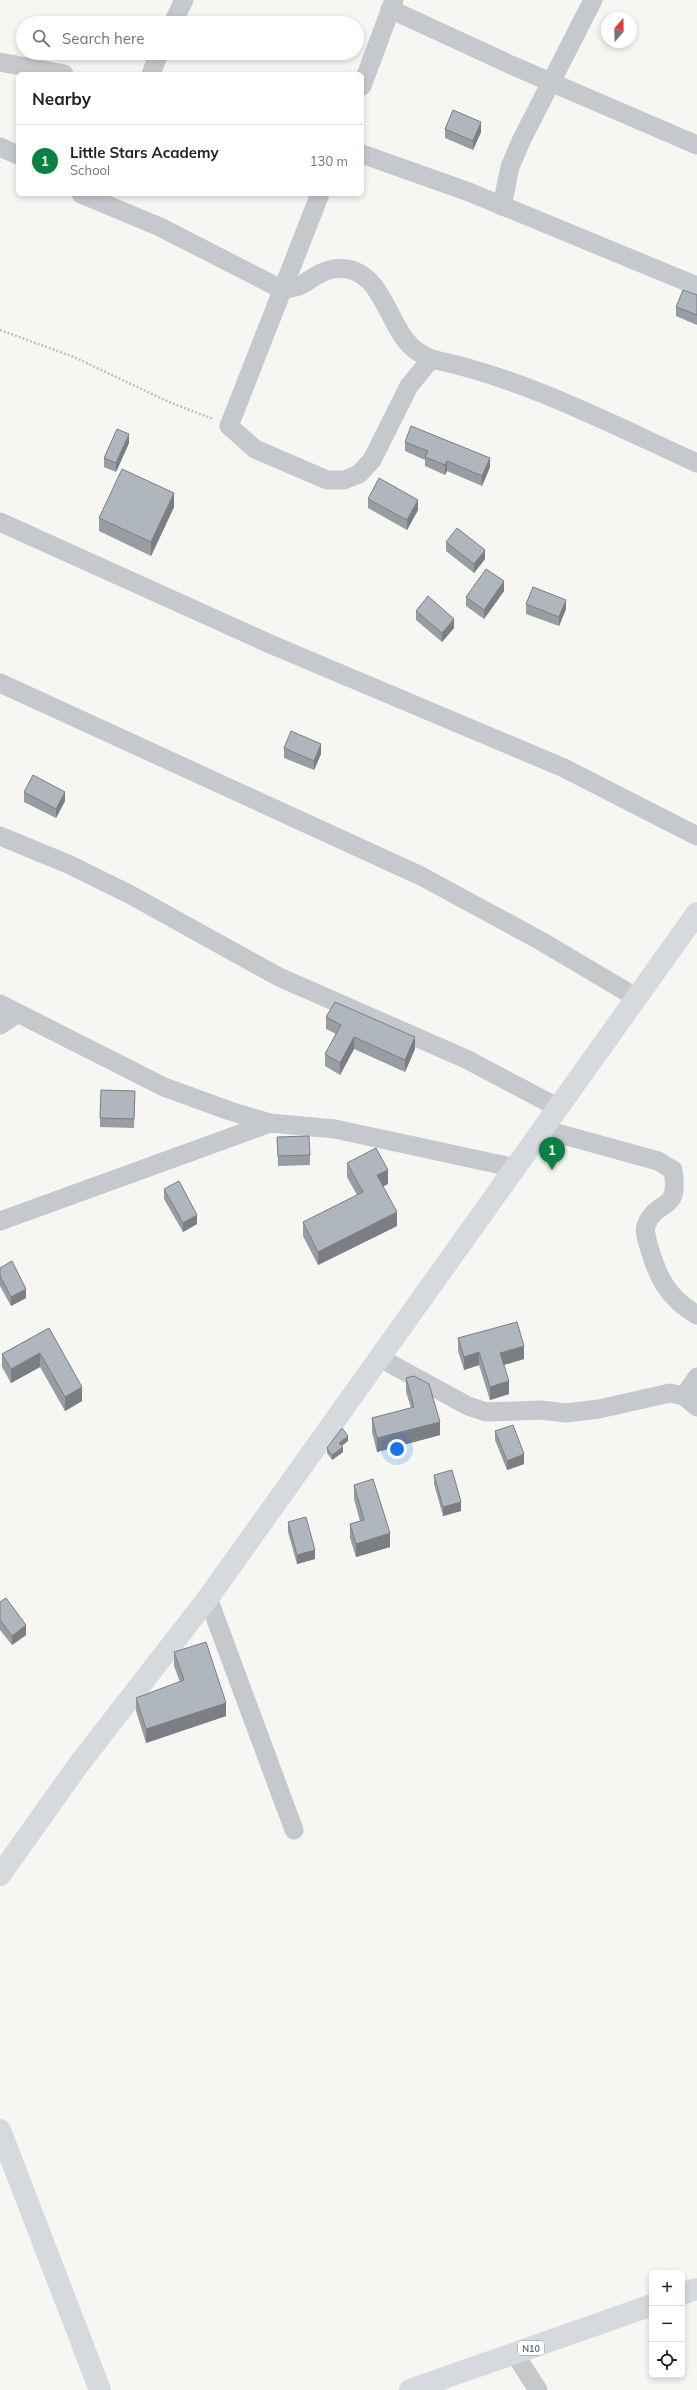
<!DOCTYPE html>
<meta charset="utf-8">
<style>
:root{--surface:#fff;--page:#f2f2f2;--text:#222;--muted:#767676;--line:#e0e0e0;--accent:#0b8043}
body{margin:0;font-family:Mulish,sans-serif;background:var(--page);color:var(--text)}
.controls{position:absolute;right:12px;bottom:12px;display:grid;overflow:hidden;border-radius:6px;box-shadow:0 2px 6px #0003}
.controls button{width:36px;height:36px;display:grid;place-items:center;padding:0;border:0;border-bottom:1px solid var(--line);background:var(--surface);color:var(--text);font:20px sans-serif}
.compass{position:absolute;left:601px;top:12px;width:36px;height:36px;border-radius:50%;background:var(--surface);box-shadow:0 2px 6px #0003;rotate:20deg}
.you{position:absolute;left:397px;top:1449px;width:14px;height:14px;margin:-10px;border:3px solid #fff;border-radius:50%;background:#1a73e8;box-shadow:0 0 0 6px #1a73e833}
.badge{display:grid;place-items:center;width:26px;height:26px;border-radius:50%;background:var(--accent);color:#fff;font-size:13px;font-weight:700}
.pin{position:absolute;translate:-50% -33px;filter:drop-shadow(0 1px 2px #0008)}
.pin::after{content:'';position:absolute;top:21px;width:14px;height:12px;background:inherit;clip-path:polygon(0 0,100% 0,50% 100%)}
.list{margin:0;padding:0;list-style:none}
h2{display:flex;justify-content:space-between;align-items:center;height:52px;margin:0;padding:0 16px;font-size:17px}
h2 small{font-size:13px;font-weight:400;color:var(--muted)}
.list li{display:grid;grid-template-columns:26px 1fr auto;gap:12px;align-items:center;box-sizing:border-box;height:72px;padding:0 16px;border-top:1px solid var(--line)}
.list b{display:block;font-size:15px;white-space:nowrap}
.list p{margin:0;font-size:13px;white-space:nowrap;color:var(--muted)}
.list em{font-size:13px;font-style:normal;color:var(--muted)}
.icon{flex:none;width:22px;height:22px;fill:none;stroke:currentColor;stroke-width:2;stroke-linecap:round;stroke-linejoin:round}
.map{position:relative;flex:none;width:697px;height:2390px;overflow:hidden}
.search{position:absolute;background:var(--surface);box-shadow:0 2px 6px #0003;left:16px;top:16px;width:348px;height:44px;display:flex;align-items:center;gap:10px;box-sizing:border-box;padding:0 14px;border-radius:22px;color:var(--muted);font-size:15px}
.panel{position:absolute;background:var(--surface);box-shadow:0 2px 6px #0003;left:16px;top:72px;width:348px;height:124px;border-radius:6px}
.map>svg:first-child{display:block}
.lines{fill:none;stroke-linecap:round;stroke-linejoin:round}
.path{stroke:#bfc0c3;stroke-width:2.5;stroke-dasharray:2 2;stroke-linecap:butt}
.street{stroke:#c5c8cc;stroke-width:19}
.secondary{stroke:#d6dadf;stroke-width:22}
.highway{stroke:#d6dadf;stroke-width:22}
.wall{fill:#979da3}
.shaded-wall{fill:#7b7f84}
.building{fill:#b0b6bd;stroke:#7b7f84}
.labels{text-anchor:middle;dominant-baseline:central;stroke-width:4;stroke-linejoin:round;paint-order:stroke}
.shield{fill:#fff;stroke:#929caa;stroke-width:1}
.shield-label{font-size:9px;font-weight:bold;fill:#637285}
</style>
<div class="map">
<svg width="697" height="2390" viewBox="0 0 697 2390">
<rect width="100%" height="100%" fill="#f6f6f2"/>
<g class="lines">
<polyline class="path" points="0,330 74,357 169,402 213,419"/>
<g class="street">
<polyline points="390,9 511,65 697,145"/>
<polyline points="173,23 184,0"/>
<polyline points="0,62 64,74"/>
<polyline points="151,74 159,53"/>
<polyline points="362,86 394,0"/>
<polyline points="0,147 18,155"/>
<polyline points="362,154 469,192 697,286"/>
<path d="M81 194 160 227 283 290C289 288 298 287 303 284 313 278 321 271 333 269 382 262 386 325 413 348 418 353 426 356 431 359"/>
<path d="M320 194 229 426 255 449 327 480H344L359 474 372 460 409 386 431 359C524 378 611 424 697 463"/>
<polyline points="502,206 510,167 521,141 593,0"/>
<polyline points="0,522 270,644 564,768 697,836"/>
<polyline points="0,683 421,876 541,941 637,998"/>
<polyline points="0,836 68,864 129,894 279,977 466,1059 557,1107"/>
<polyline points="0,1004 164,1087 230,1111 270,1123 335,1129 516,1168"/>
<polyline points="0,1025 18,1013"/>
<path d="M542 1129 658 1161 673 1170C680 1213 659 1198 647 1223 643 1231 647 1239 649 1247 658 1278 668 1298 697 1315"/>
<polyline points="0,1221 270,1123"/>
<polyline points="380,1358 468,1406 486,1412 541,1410 566,1413 599,1409 670,1393 684,1396 697,1407"/>
<polyline points="684,1396 697,1377"/>
<polyline points="208,1598 294,1830"/>
<polyline points="515,2354 538,2390"/>
</g>
<g class="secondary">
<polyline points="0,1875 79,1764 208,1598 697,913"/>
<polyline points="0,2130 100,2390"/>
</g>
<g class="highway">
<polyline points="682,2294 697,2289"/>
<polyline points="410,2390 652,2305"/>
</g>
</g>
<g class="wall">
<polygon points="445,129 481,132 473,150 445,138"/>
<polygon points="697,295 697,325 676,316 676,307"/>
<polygon points="405,442 490,467 482,486 447,471 445,475 425,466 425,460 405,451"/>
<polygon points="129,443 116,472 104,467 104,458"/>
<polygon points="368,499 418,510 407,530 368,508"/>
<polygon points="174,507 151,556 99,531 99,518"/>
<polygon points="446,542 485,559 474,573 446,551"/>
<polygon points="504,591 484,619 466,606 466,597"/>
<polygon points="526,604 566,609 559,626 526,614"/>
<polygon points="416,611 454,628 442,642 416,620"/>
<polygon points="284,748 321,754 314,770 284,758"/>
<polygon points="24,792 65,801 56,818 24,802"/>
<polygon points="326,1017 415,1049 405,1072 354,1049 340,1075 325,1066 325,1054 336,1034 326,1029"/>
<polygon points="135,1101 134,1128 100,1127 100,1118"/>
<polygon points="277,1137 310,1155 310,1165 278,1166"/>
<polygon points="347,1163 388,1184 383,1186 397,1226 318,1265 303,1236 303,1222 357,1195 347,1177"/>
<polygon points="164,1189 197,1224 183,1232 164,1199"/>
<polygon points="0,1268 26,1298 11,1306 0,1286"/>
<polygon points="49,1328 82,1401 65,1411 40,1367 11,1383 2,1367 2,1354"/>
<polygon points="458,1338 524,1359 504,1365 509,1394 490,1400 479,1365 464,1370 458,1351"/>
<polygon points="406,1378 440,1435 377,1452 372,1432 372,1418 411,1408 406,1392"/>
<polygon points="495,1431 524,1464 507,1470 495,1440"/>
<polygon points="348,1441 342,1446 343,1452 332,1460 327,1453 327,1448"/>
<polygon points="434,1475 461,1511 443,1516 434,1484"/>
<polygon points="354,1485 390,1547 356,1557 350,1538 350,1524 360,1521 354,1499"/>
<polygon points="288,1522 315,1559 297,1564 288,1532"/>
<polygon points="0,1602 26,1635 12,1645 0,1630"/>
<polygon points="174,1652 226,1716 146,1743 136,1711 136,1698 180,1682 174,1666"/>
</g>
<g class="shaded-wall">
<polygon points="481,122 481,132 473,150 473,141"/>
<polygon points="129,434 129,443 116,472 116,463"/>
<polygon points="490,458 490,467 482,486 482,476"/>
<polygon points="447,461 447,471 445,475 445,465"/>
<polygon points="174,493 174,507 151,556 151,542"/>
<polygon points="418,500 418,510 407,530 407,520"/>
<polygon points="485,550 485,559 474,573 474,564"/>
<polygon points="504,581 504,591 484,619 484,610"/>
<polygon points="566,600 566,609 559,626 559,617"/>
<polygon points="454,619 454,628 442,642 442,633"/>
<polygon points="321,744 321,754 314,770 314,761"/>
<polygon points="65,792 65,801 56,818 56,809"/>
<polygon points="354,1037 354,1049 340,1075 340,1063"/>
<polygon points="415,1037 415,1049 405,1072 405,1060"/>
<polygon points="388,1170 388,1184 377,1189 377,1175"/>
<polygon points="397,1212 397,1226 318,1265 318,1252"/>
<polygon points="197,1215 197,1224 183,1232 183,1223"/>
<polygon points="26,1289 26,1298 11,1306 11,1297"/>
<polygon points="524,1346 524,1359 500,1366 500,1353"/>
<polygon points="479,1352 479,1365 464,1370 464,1357"/>
<polygon points="40,1353 40,1367 11,1383 11,1369"/>
<polygon points="509,1381 509,1394 490,1400 490,1387"/>
<polygon points="82,1387 82,1401 65,1411 65,1397"/>
<polygon points="440,1422 440,1435 377,1452 377,1438"/>
<polygon points="348,1436 348,1441 339,1447 339,1443"/>
<polygon points="343,1447 343,1452 332,1460 332,1455"/>
<polygon points="524,1454 524,1464 507,1470 507,1461"/>
<polygon points="461,1502 461,1511 443,1516 443,1507"/>
<polygon points="390,1533 390,1547 356,1557 356,1544"/>
<polygon points="315,1550 315,1559 297,1564 297,1555"/>
<polygon points="26,1625 26,1635 12,1645 12,1636"/>
<polygon points="226,1703 226,1716 146,1743 146,1729"/>
</g>
<g class="building">
<polygon points="453,110 481,122 473,141 445,129"/>
<polygon points="683,290 697,295 697,315 676,307"/>
<polygon points="411,426 490,458 482,476 447,461 445,465 425,457 428,451 405,442"/>
<polygon points="117,429 129,434 116,463 104,458"/>
<polygon points="122,469 174,493 151,542 99,518"/>
<polygon points="379,478 418,500 407,520 368,499"/>
<polygon points="457,528 485,550 474,564 446,542"/>
<polygon points="486,569 504,581 484,610 466,597"/>
<polygon points="533,587 566,600 559,617 526,604"/>
<polygon points="428,596 454,619 442,633 416,611"/>
<polygon points="291,731 321,744 314,761 284,748"/>
<polygon points="33,775 65,792 56,809 24,792"/>
<polygon points="335,1002 415,1037 405,1060 354,1037 340,1063 325,1054 341,1025 326,1017"/>
<polygon points="101,1090 135,1091 134,1119 100,1118"/>
<polygon points="309,1136 310,1155 278,1156 277,1137"/>
<polygon points="376,1148 388,1170 377,1175 397,1212 318,1252 303,1222 363,1192 347,1163"/>
<polygon points="179,1181 197,1215 183,1223 164,1189"/>
<polygon points="12,1261 26,1289 11,1297 0,1276 0,1268"/>
<polygon points="517,1322 524,1346 500,1353 509,1381 490,1387 479,1352 464,1357 458,1338"/>
<polygon points="49,1328 82,1387 65,1397 40,1353 11,1369 2,1354"/>
<polygon points="414,1376 429,1384 440,1422 377,1438 372,1418 414,1407 406,1378"/>
<polygon points="513,1425 524,1454 507,1461 495,1431"/>
<polygon points="342,1428 348,1436 339,1443 343,1447 332,1455 327,1448"/>
<polygon points="452,1470 461,1502 443,1507 434,1475"/>
<polygon points="373,1479 390,1533 356,1544 350,1524 364,1520 354,1485"/>
<polygon points="306,1517 315,1550 297,1555 288,1522"/>
<polygon points="6,1598 26,1625 12,1636 0,1620 0,1602"/>
<polygon points="206,1642 226,1703 146,1729 136,1698 184,1680 174,1652"/>
</g>
<g class="labels">
<rect class="shield" x="518" y="2341" width="26" height="14" rx="3"/>
<g class="shield-label">
<text x="531" y="2348">N10</text>
</g>
</g>
</svg>
<div class="controls">
<button>+</button>
<button>−</button>
<button><svg class="icon" aria-label="locate" viewBox="0 0 24 24"><circle cx="12" cy="12" r="6"/><path d="M12 2v4M12 18v4M2 12h4M18 12h4"/></svg></button>
</div>
<svg class="compass" viewBox="-18 -18 36 36"><path d="M0-13l5 13h-10z" fill="#e53935"/><path d="M0 13l5-13h-10z" fill="#767676"/></svg>
<div class="you"></div>
<div class="pin badge" style="left:552px;top:1170px">1</div>
<div class="search"><svg class="icon" aria-label="search" viewBox="0 0 24 24"><circle cx="10" cy="10" r="6"/><path d="M15 15l6 6"/></svg>Search here</div>
<section class="panel">
<h2>Nearby<small></small></h2>
<ul class="list">
<li><span class="badge">1</span><div><b>Little Stars Academy</b><p>School</p></div><em>130 m</em></li>
</ul>
</section>
</div>
